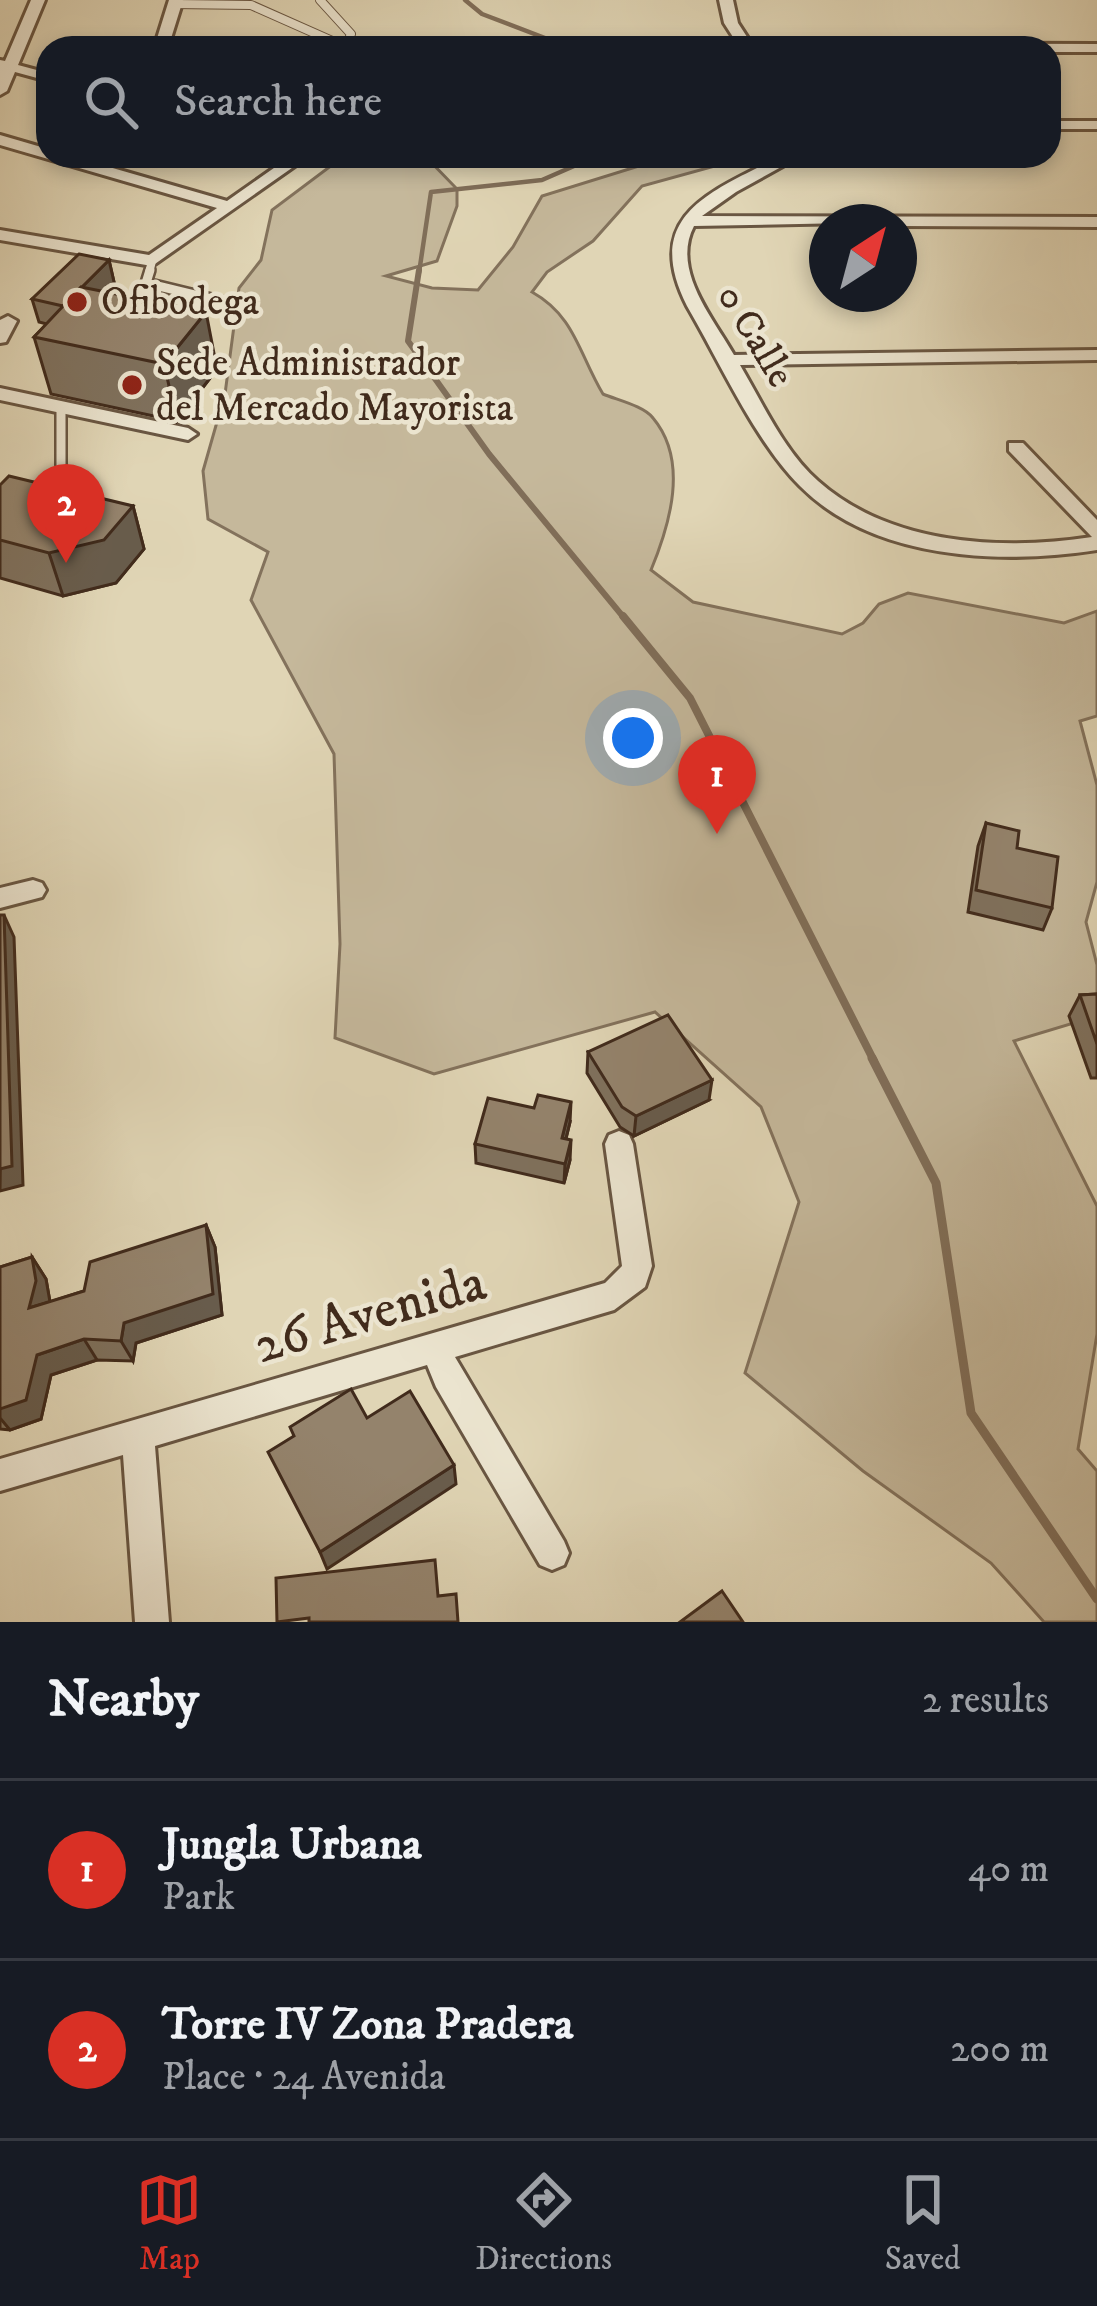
<!DOCTYPE html>
<meta charset="utf-8">
<style>
:root{--surface:#171b24;--page:#242831;--text:#f1f3f6;--muted:#9ea1a6;--line:#363941;--accent:#d93025}
body{margin:0;font-family:"IM FELL DW Pica",serif;background:var(--page);color:var(--text)}
.compass{position:absolute;left:809px;top:204px;width:108px;height:108px;border-radius:50%;background:var(--surface);box-shadow:0 6px 18px #0003;rotate:36deg}
.you{position:absolute;left:633px;top:738px;width:42px;height:42px;margin:-30px;border:9px solid #fff;border-radius:50%;background:#1a73e8;box-shadow:0 0 0 18px #1a73e833}
.badge{display:grid;place-items:center;width:78px;height:78px;border-radius:50%;background:var(--accent);color:#fff;font-size:39px;font-weight:700}
.pin{position:absolute;translate:-50% -99px;filter:drop-shadow(0 3px 6px #0008)}
.pin::after{content:'';position:absolute;top:63px;width:42px;height:36px;background:inherit;clip-path:polygon(0 0,100% 0,50% 100%)}
.list{margin:0;padding:0;list-style:none}
h2{display:flex;justify-content:space-between;align-items:center;height:156px;margin:0;padding:0 48px;font-size:51px}
h2 small{font-size:39px;font-weight:400;color:var(--muted)}
.list li{display:grid;grid-template-columns:78px 1fr auto;gap:36px;align-items:center;box-sizing:border-box;height:180px;padding:0 48px;border-top:3px solid var(--line)}
.list b{display:block;font-size:45px;white-space:nowrap}
.list p{margin:0;font-size:39px;white-space:nowrap;color:var(--muted)}
.list em{font-size:39px;font-style:normal;color:var(--muted)}
.icon{flex:none;width:66px;height:66px;fill:none;stroke:currentColor;stroke-width:2;stroke-linecap:round;stroke-linejoin:round}
.map{position:relative;flex:none;width:1097px;height:1622px;overflow:hidden}
.search{position:absolute;background:var(--surface);box-shadow:0 6px 18px #0003;left:36px;right:36px;top:36px;height:132px;display:flex;align-items:center;gap:30px;box-sizing:border-box;padding:0 42px;border-radius:36px;color:var(--muted);font-size:45px}
.sheet{height:516px;background:var(--surface)}
nav{display:flex;justify-content:space-around;align-items:center;box-sizing:border-box;height:168px;border-top:3px solid var(--line);background:var(--surface);font-size:33px;color:var(--muted)}
nav a{display:grid;justify-items:center;gap:6px}
nav .on{color:var(--accent)}
.map>svg:first-child{display:block}
.green{fill:#c5b89b;stroke:#83725c;stroke-width:3}
.lines{fill:none;stroke-linecap:round;stroke-linejoin:round}
.stream-far3{stroke:#806e59;stroke-width:4.5}
.stream-far2{stroke:#806e59;stroke-width:6}
.stream-far1{stroke:#806e59;stroke-width:8}
.stream{stroke:#806e59;stroke-width:9}
.service-far1-casing{stroke:#695642;stroke-width:10}
.service-casing{stroke:#695642;stroke-width:14}
.minor-casing{stroke:#695642;stroke-width:6}
.service-far1{stroke:#ebe4cf;stroke-width:8}
.service{stroke:#ebe4cf;stroke-width:9}
.minor{fill:#ebe4cf;fill-rule:evenodd}
.wall{fill:#7f715d;stroke:#412b1c;stroke-width:3}
.shaded-wall{fill:#685c4c;stroke:#412b1c;stroke-width:3}
.building{fill:#94836c;stroke:#412b1c;stroke-width:3}
.poi-dot{fill:#8f2418;stroke:#ebe4cf;stroke-width:4.5}
.labels{text-anchor:middle;dominant-baseline:central;stroke-width:9;stroke-linejoin:round;paint-order:stroke}
.far-poi-label{font-size:39px;fill:#412b1c;stroke:#ebe4cf;text-anchor:start}
.far-street-label{font-size:39px;fill:#412b1c;stroke:#ebe4cf}
.near-street-label{font-size:54px;fill:#412b1c;stroke:#ebe4cf}
</style>
<div class="map">
<svg width="1097" height="1622" viewBox="0 0 1097 1622">
<rect width="100%" height="100%" fill="#e0d5b5"/>
<filter id="stains"><feTurbulence type="fractalNoise" baseFrequency=".00167" numOctaves="4"/><feColorMatrix values="0 0 0 0 .2 0 0 0 0 .09 0 0 0 0 .02 0 0 0 .5 -.17"/></filter>
<radialGradient id="worn" r=".72"><stop offset=".6" stop-color="#630" stop-opacity="0"/><stop offset="1" stop-color="#630" stop-opacity=".3"/></radialGradient>
<path class="green" d="M344 156H425L457 189V206L437 261 386 276 432 288 478 290 513 247 542 196 671 156H751L642 186 593 241 547 272 532 292C575 316 579 354 603 394 617 400 644 406 653 418 689 461 670 524 651 570L693 602 842 634 863 623 879 604 908 593 1064 623 1097 611V716L1080 721 1097 785V882L1086 922 1097 965V1016L1014 1041 1097 1206V1334L1078 1449 1097 1471V1622H1044L991 1563 863 1471 745 1373 799 1202 761 1107 655 1012 434 1074 335 1038 340 944 334 754 251 600 268 552 208 519 203 471 225 394 239 288 261 260 272 210Z"/>
<g class="lines">
<g class="stream-far3">
<polyline points="465,0 482,14 571,48"/>
<polyline points="419,273 431,192 542,180 597,156"/>
</g>
<polyline class="stream-far2" points="419,270 408,341 489,454 625,619"/>
<polyline class="stream-far1" points="623,616 690,698 874,1061"/>
<polyline class="stream" points="872,1058 936,1183 971,1413 1097,1599"/>
<g class="service-far1-casing">
<g id="service-far1">
<polyline points="320,0 351,34 346,47"/>
<polyline points="174,4 251,5 348,48"/>
<polyline points="149,273 152,261"/>
</g>
</g>
<g class="service-casing">
<g id="service">
<polyline points="150,270 146,283 224,302"/>
<polyline points="61,407 61,465"/>
</g>
</g>
<g class="minor-casing">
<g id="minor">
<polygon points="31,0 45,0 18,65 48,73 48,81 15,72 7,91 0,95 0,60 5,61"/>
<polygon points="169,0 183,0 168,48 154,48"/>
<polygon points="719,0 733,0 738,23 751,43 1097,44 1097,52 1049,52 1049,48 740,48 724,23"/>
<rect x="1049" y="121" width="48" height="8"/>
<polygon points="0,135 48,149 48,156 71,156 227,201 291,156 309,156 152,266 0,240 0,230 149,255 217,208 0,145"/>
<path d="M781 156H801L736 192 702 216 1097 217V227L899 226V222L694 226C671 270 713 318 734 355L1097 350V360L740 365C763 404 784 451 818 481 890 545 1001 551 1092 537L1009 451V443H1023L1097 520V550C1001 565 873 560 800 486 754 440 720 362 687 306 641 215 711 192 781 156Z"/>
<polygon points="8,316 17,321 6,342 0,343 0,320"/>
<polygon points="0,388 188,428 197,434 188,440 0,400"/>
<polygon points="33,880 42,883 46,890 42,897 0,908 0,888"/>
<polygon points="619,1131 629,1135 633,1144 652,1266 645,1287 614,1310 455,1357 564,1541 569,1553 564,1565 552,1570 540,1565 436,1387 427,1365 155,1446 169,1622 135,1622 123,1455 0,1491 0,1459 605,1283 622,1266 605,1144 609,1135"/>
</g>
</g>
<use href="#service-far1" class="service-far1"/>
<use href="#service" class="service"/>
<use href="#minor" class="minor"/>
</g>
<g class="wall">
<polygon points="109,260 114,282 105,292 217,369 177,421 51,394 34,337 47,324 39,322 32,299"/>
<polygon points="0,485 133,506 144,549 116,583 63,596 0,578"/>
<polygon points="986,823 1017,848 1052,908 1043,930 968,912 978,846"/>
<polygon points="1097,994 1097,1078 1091,1078 1069,1016 1080,995"/>
<polygon points="588,1052 709,1100 634,1136 620,1127 587,1073"/>
<polygon points="570,1122 566,1139 570,1160 564,1183 476,1163 475,1144"/>
<polygon points="206,1225 215,1247 222,1315 136,1343 133,1361 97,1360 51,1375 41,1419 10,1430 0,1429 0,1267 32,1257 46,1279 50,1302 84,1291"/>
</g>
<g class="shaded-wall">
<polygon points="109,260 114,282 69,328 63,306"/>
<polygon points="206,312 217,369 177,421 164,364"/>
<polygon points="133,506 144,549 116,583 63,596 49,553"/>
<polygon points="4,915 14,937 23,1185 0,1191"/>
<polygon points="712,1080 709,1100 634,1136 636,1116"/>
<polygon points="571,1102 570,1122 561,1158 562,1138"/>
<polygon points="571,1140 570,1160 564,1183 565,1164"/>
<polygon points="206,1225 215,1247 222,1315 136,1343 133,1361 121,1341 124,1323"/>
<polygon points="32,1257 46,1279 50,1302 29,1308"/>
<polygon points="84,1339 97,1360 51,1375 41,1419 10,1430 0,1418 0,1409 37,1355"/>
<polygon points="454,1465 456,1484 327,1569 320,1552"/>
</g>
<g class="building">
<polygon points="79,254 109,260 63,306 32,299"/>
<polygon points="81,287 206,312 164,364 34,337"/>
<polygon points="9,476 133,506 104,540 49,553 0,540 0,485"/>
<polygon points="986,823 1019,831 1017,848 1058,857 1052,908 976,890"/>
<polygon points="0,915 4,915 12,1166 0,1169"/>
<polygon points="1097,994 1097,1044 1080,995"/>
<polygon points="668,1015 712,1080 636,1116 622,1107 588,1052"/>
<polygon points="538,1095 571,1102 562,1138 571,1140 565,1164 475,1144 488,1098 534,1108"/>
<polygon points="206,1225 213,1294 124,1323 121,1341 84,1339 37,1355 26,1400 0,1409 0,1267 32,1257 36,1281 29,1308 84,1291 90,1262"/>
<polygon points="351,1389 367,1418 410,1391 454,1465 320,1552 268,1452 294,1436 290,1427"/>
<polygon points="435,1560 438,1596 456,1594 458,1622 309,1622 309,1618 277,1622 276,1578"/>
<polygon points="722,1591 743,1622 680,1622"/>
</g>
<g class="poi-dot">
<circle cx="77" cy="302" r="12"/>
<circle cx="132" cy="385" r="12"/>
</g>
<g class="labels">
<g class="far-poi-label">
<text x="101" y="302">Ofibodega</text>
<text x="156" y="363">Sede Administrador<tspan x="156" dy="45">del Mercado Mayorista</tspan></text>
</g>
<g class="far-street-label">
<text transform="translate(755 336) rotate(59)">0 Calle</text>
</g>
<g class="near-street-label">
<text transform="translate(370 1315) rotate(-16)">26 Avenida</text>
</g>
</g>
<rect width="100%" height="100%" filter="url(#stains)"/>
<rect width="100%" height="100%" fill="url(#worn)"/>
</svg>
<svg class="compass" viewBox="-18 -18 36 36"><path d="M0-13l5 13h-10z" fill="#e53935"/><path d="M0 13l5-13h-10z" fill="#9ea1a6"/></svg>
<div class="you"></div>
<div class="pin badge" style="left:717px;top:834px">1</div>
<div class="pin badge" style="left:66px;top:563px">2</div>
<div class="search"><svg class="icon" aria-label="search" viewBox="0 0 24 24"><circle cx="10" cy="10" r="6"/><path d="M15 15l6 6"/></svg>Search here</div>
</div>
<section class="sheet">
<h2>Nearby<small>2 results</small></h2>
<ul class="list">
<li><span class="badge">1</span><div><b>Jungla Urbana</b><p>Park</p></div><em>40 m</em></li>
<li><span class="badge">2</span><div><b>Torre IV Zona Pradera</b><p>Place · 24 Avenida</p></div><em>200 m</em></li>
</ul>
</section>
<nav>
<a class="on"><svg class="icon" aria-label="map" viewBox="0 0 24 24"><path d="M3 6l6-2 6 2 6-2v14l-6 2-6-2-6 2zM9 4v14M15 6v14"/></svg>Map</a>
<a><svg class="icon" aria-label="directions" viewBox="0 0 24 24"><path d="M12 3l9 9-9 9-9-9zM9 14v-3h6M13 9l2 2-2 2"/></svg>Directions</a>
<a><svg class="icon" aria-label="saved" viewBox="0 0 24 24"><path d="M7 4h10v16l-5-4-5 4z"/></svg>Saved</a>
</nav>
